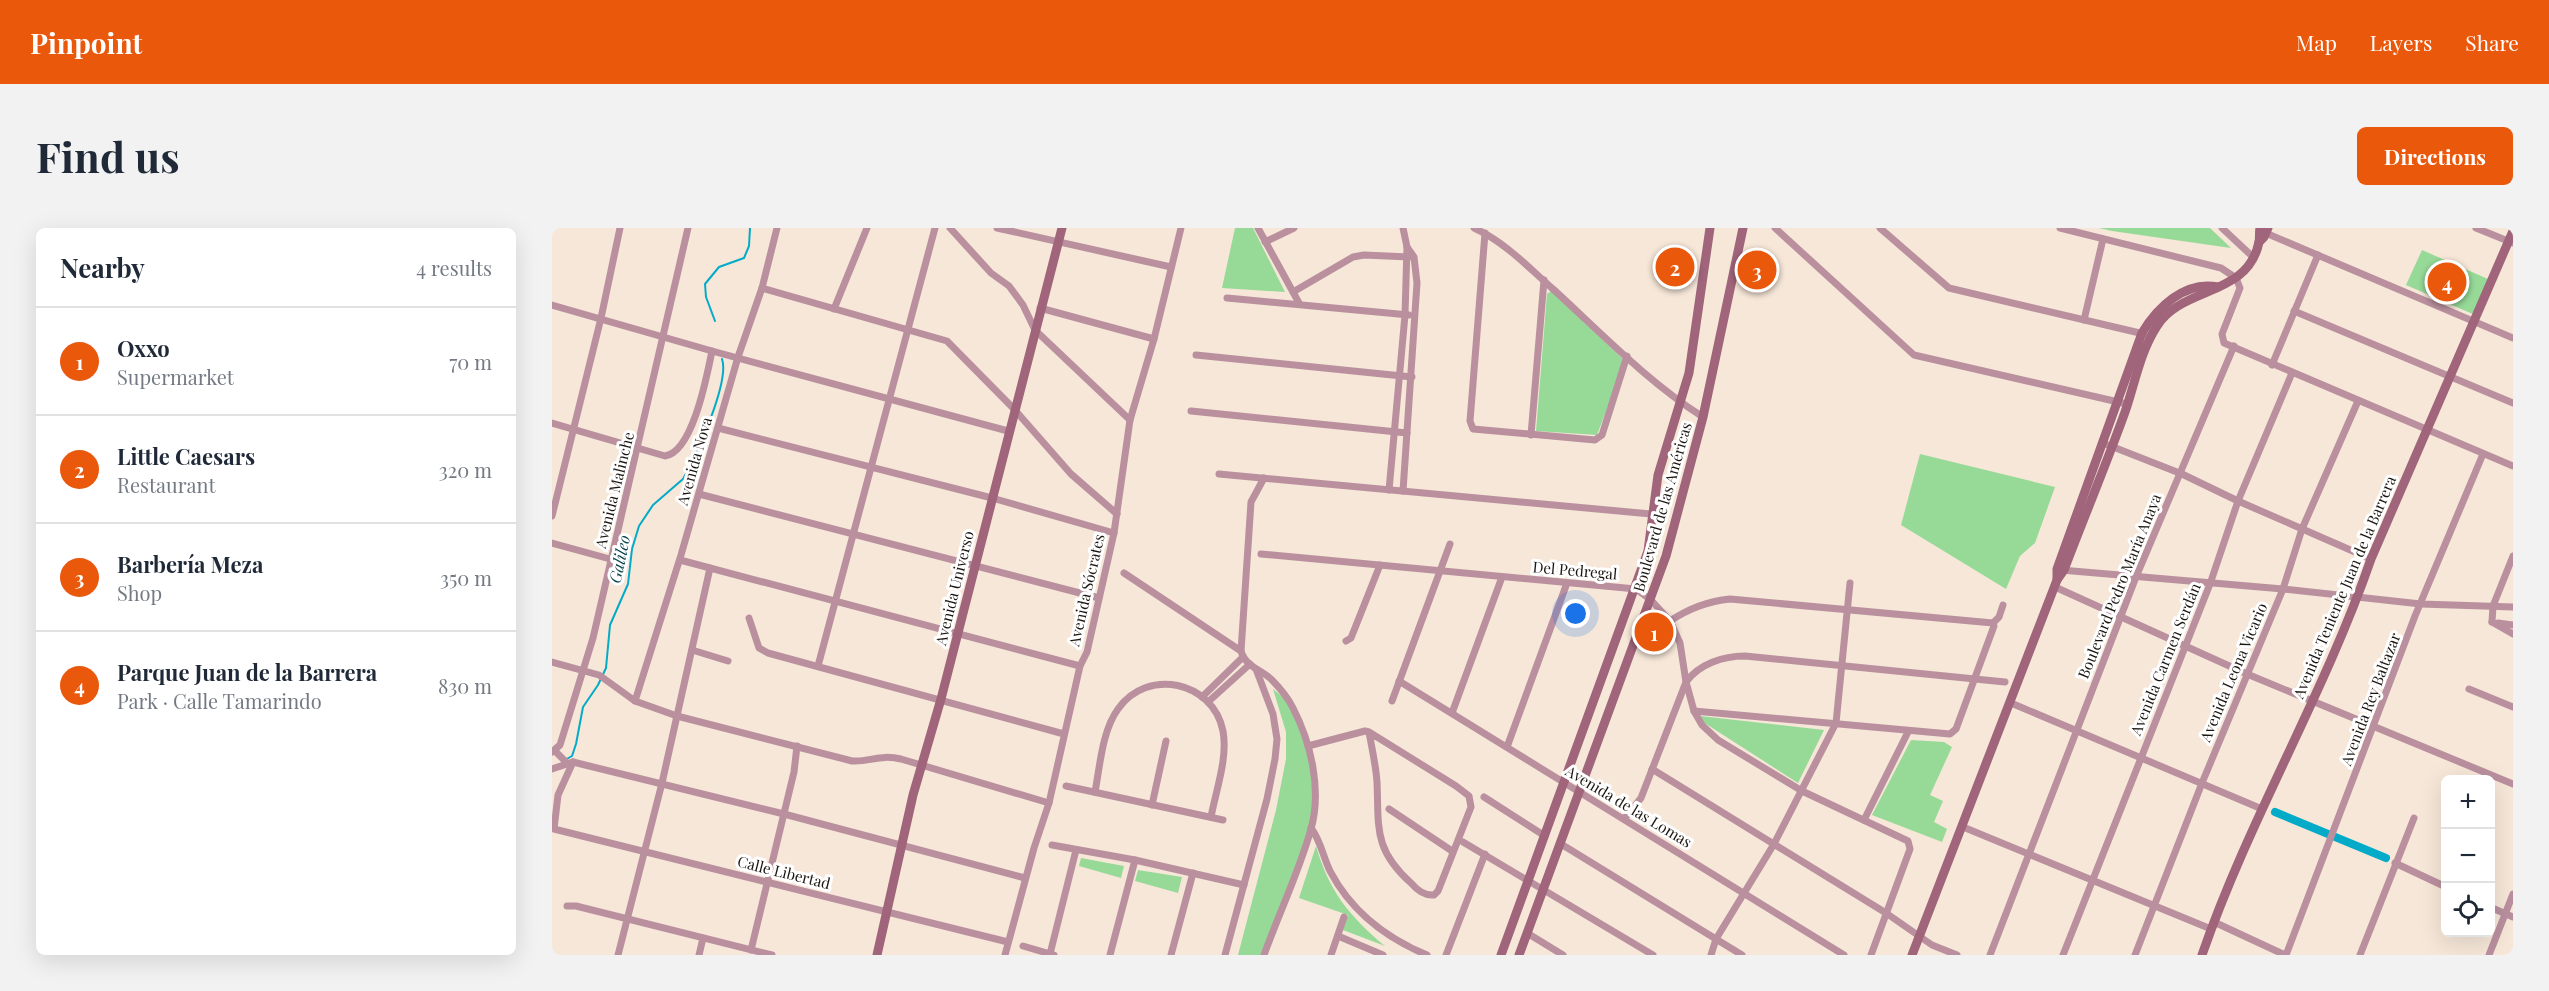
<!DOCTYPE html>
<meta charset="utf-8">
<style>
:root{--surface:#fff;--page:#f2f2f3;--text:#1f2937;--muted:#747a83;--line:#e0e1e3;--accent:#ea580c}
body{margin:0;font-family:"Playfair Display",serif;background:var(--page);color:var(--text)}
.controls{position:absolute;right:18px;bottom:18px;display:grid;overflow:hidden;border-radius:9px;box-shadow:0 6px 24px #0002}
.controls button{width:54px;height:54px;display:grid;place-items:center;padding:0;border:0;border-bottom:2px solid var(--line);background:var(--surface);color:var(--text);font:30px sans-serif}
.you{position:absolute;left:1024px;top:386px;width:21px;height:21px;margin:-15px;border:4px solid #fff;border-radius:50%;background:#1a73e8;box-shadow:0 0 0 9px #1a73e833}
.badge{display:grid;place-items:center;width:39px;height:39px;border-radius:50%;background:var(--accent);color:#fff;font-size:20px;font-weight:700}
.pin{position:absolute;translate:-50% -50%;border:3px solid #fff;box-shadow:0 2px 6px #0006}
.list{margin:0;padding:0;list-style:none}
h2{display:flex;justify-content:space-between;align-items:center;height:78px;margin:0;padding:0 24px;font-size:26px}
h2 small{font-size:20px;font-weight:400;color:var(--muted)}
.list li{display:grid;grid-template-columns:39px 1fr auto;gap:18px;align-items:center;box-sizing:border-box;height:108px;padding:0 24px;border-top:2px solid var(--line)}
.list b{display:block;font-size:22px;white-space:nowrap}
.list p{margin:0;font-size:20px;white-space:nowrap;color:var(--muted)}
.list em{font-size:20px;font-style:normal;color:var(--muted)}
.icon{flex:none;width:33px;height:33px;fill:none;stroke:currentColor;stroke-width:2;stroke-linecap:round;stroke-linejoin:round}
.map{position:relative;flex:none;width:1961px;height:727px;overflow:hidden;border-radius:9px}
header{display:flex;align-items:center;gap:36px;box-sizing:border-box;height:84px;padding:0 30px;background:var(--accent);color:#fff}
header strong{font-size:28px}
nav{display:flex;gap:33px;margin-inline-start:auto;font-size:21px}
.intro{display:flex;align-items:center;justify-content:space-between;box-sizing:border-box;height:144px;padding:0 36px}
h1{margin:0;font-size:42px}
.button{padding:15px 27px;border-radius:9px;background:var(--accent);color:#fff;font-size:21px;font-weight:700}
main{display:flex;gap:36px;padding:0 36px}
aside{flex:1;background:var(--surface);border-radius:9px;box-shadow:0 6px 24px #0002}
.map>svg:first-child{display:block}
.green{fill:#97da98}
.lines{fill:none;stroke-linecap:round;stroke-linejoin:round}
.stream{stroke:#03abc8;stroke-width:2}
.canal{stroke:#03abc8;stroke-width:8}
.street{stroke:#ba909f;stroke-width:7}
.secondary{stroke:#a0647b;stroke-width:9}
.labels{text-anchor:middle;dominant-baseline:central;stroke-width:6;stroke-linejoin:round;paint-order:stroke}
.street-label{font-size:15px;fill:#1a150f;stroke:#fff}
.water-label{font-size:16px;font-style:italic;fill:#03424e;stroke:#fff}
</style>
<header>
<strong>Pinpoint</strong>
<nav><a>Map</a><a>Layers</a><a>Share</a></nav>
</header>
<div class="intro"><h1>Find us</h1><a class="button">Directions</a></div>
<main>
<aside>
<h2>Nearby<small>4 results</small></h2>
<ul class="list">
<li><span class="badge">1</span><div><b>Oxxo</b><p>Supermarket</p></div><em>70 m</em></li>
<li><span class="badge">2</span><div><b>Little Caesars</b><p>Restaurant</p></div><em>320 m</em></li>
<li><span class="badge">3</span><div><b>Barbería Meza</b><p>Shop</p></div><em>350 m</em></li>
<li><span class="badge">4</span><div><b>Parque Juan de la Barrera</b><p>Park · Calle Tamarindo</p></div><em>830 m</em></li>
</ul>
</aside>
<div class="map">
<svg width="1961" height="727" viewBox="0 0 1961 727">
<rect width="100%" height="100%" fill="#f6e7d8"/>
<g class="green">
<polygon points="683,0 701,0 733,64 670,60"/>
<polygon points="1547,0 1658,0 1679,20 1560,3"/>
<polygon points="1870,22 1936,51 1923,87 1854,57"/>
<polygon points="999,63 1073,133 1045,207 984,203 995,66"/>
<polygon points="1368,226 1503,259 1483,315 1468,328 1454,361 1349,297"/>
<polygon points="721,461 732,470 747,498 757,527 763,583 713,727 686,727 724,582 734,531 734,504"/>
<polygon points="1148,488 1272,502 1246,555 1151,494"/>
<polygon points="1359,512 1392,514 1400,519 1378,567 1391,573 1382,594 1395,601 1390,614 1320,587"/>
<path d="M764 618C777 663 797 688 833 718L791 702 796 687 747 670Z"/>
<polygon points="529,630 572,638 569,650 527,638"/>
<polygon points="586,642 630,649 626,665 583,653"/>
</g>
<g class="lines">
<g class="stream">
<polyline points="163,93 154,69 153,56 167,39 192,30 197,18 198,0"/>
<path d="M13 532 20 528 24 516 31 479 46 457 54 440 58 397 76 356 80 321 87 298 101 277 131 251C144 229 178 153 170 131"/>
</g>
<polyline class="canal" points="1723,584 1834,630"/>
<g class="street">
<polyline points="398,0 439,45 457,58 471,77 483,102 578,192"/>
<polyline points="445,0 619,39"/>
<polyline points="706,0 747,75"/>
<path d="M922 0C953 14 976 39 1001 61 1049 105 1096 154 1151 189"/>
<polyline points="1223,0 1362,127 1575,176"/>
<polyline points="1328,0 1397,60 1592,106"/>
<polyline points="1508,0 1669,40 1684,50 1688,60 1670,106 1672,115 1961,238"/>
<polyline points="1670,0 1701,29"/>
<polyline points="1924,0 1961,15"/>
<polyline points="1709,3 1961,110"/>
<polyline points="933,5 918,193 921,201 1043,212 1050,207 1075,128"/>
<polyline points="713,14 742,0"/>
<polyline points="210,60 395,113 462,181 519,246 565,286"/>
<polyline points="741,64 801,29 812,27 857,29"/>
<polyline points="675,70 857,87"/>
<polyline points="0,77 160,123 456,203"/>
<polyline points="488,80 602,111"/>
<polyline points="282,81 315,0"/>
<polyline points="1742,83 1961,175"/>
<polyline points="1532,92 1551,11"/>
<polyline points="644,127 860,149"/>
<polyline points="1720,137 1766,27"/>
<polyline points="639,183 855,205"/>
<path d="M0 195 113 228C141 224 155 147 160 123"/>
<polyline points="166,200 440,270 562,305"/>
<polyline points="979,207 992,52"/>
<polyline points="1551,215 1630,246 1686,273 1819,331"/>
<polyline points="667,246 1099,286"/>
<polyline points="837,262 853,87 855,19 851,0"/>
<polyline points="851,263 865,55 862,29 855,19"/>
<polyline points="147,266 547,370"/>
<polyline points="0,288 49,90 68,0"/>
<polyline points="0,315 58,331"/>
<polyline points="709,326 1084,361 1099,372 1118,393 1128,415 1134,454 1142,483 1150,497 1166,512 1250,563 1356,613 1358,621 1319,727"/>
<polyline points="128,332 528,438"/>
<polyline points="1509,342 1731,361 1869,376 1961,379"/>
<path d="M572 345 689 423C693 438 709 442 719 451 727 459 736 470 741 480 759 515 770 562 759 601 747 644 727 685 712 727"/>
<polyline points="1503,359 1695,446 1961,556"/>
<polyline points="197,390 207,420 216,425 512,506"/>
<path d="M1118 393C1136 381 1157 373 1178 371L1441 395"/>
<polyline points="1940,394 1941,378 1961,328"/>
<polyline points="1940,394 1961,406"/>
<polyline points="1441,395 1447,389 1451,377"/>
<polyline points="1946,395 1961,397"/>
<polyline points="794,413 799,410 828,337"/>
<polyline points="140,422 176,433"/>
<polyline points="689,423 699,274 712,250"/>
<path d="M0 434 47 447 83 473 125 488 300 533C319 534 328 526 349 531L497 575"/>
<polyline points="266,438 383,0"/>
<polyline points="847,453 1292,727"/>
<polyline points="1917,461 1961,479"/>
<polyline points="650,469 691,429"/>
<polyline points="83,473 129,327 186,129 210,60 225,0"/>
<polyline points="840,473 898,316"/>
<polyline points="656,474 698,436"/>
<polyline points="1459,475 1710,581"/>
<polyline points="1142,483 1398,506 1404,501 1442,398 1441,395"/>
<polyline points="900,485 950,349"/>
<path d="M756 518 813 503 817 504 904 558 917 568 919 579 886 663 882 667C873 668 865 662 859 655 821 621 827 599 825 554 824 538 820 521 817 504"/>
<polyline points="955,519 1015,355"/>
<polyline points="3,523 15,535"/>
<polyline points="0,524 8,517 41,410 136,0"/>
<polyline points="21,534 6,567 2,601 456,714"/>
<polyline points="0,541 21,534 232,586 473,650"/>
<polyline points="1100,541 1334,685 1380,717 1405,727"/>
<polyline points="514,558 671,592"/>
<path d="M543 564C548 538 550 503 566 481 595 439 661 453 671 503 676 530 664 562 659 589"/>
<polyline points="932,569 993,608"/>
<polyline points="600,577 614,513"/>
<polyline points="837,581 900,623"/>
<path d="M1072 591 1089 570 1134 454C1147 436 1171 428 1193 428L1453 454"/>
<polyline points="1312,592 1356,504"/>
<polyline points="1411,599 1659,701"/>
<path d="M759 600C769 613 771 629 778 643 799 683 834 710 875 727"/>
<polyline points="911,614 1101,727"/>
<polyline points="1009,616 1190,727"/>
<polyline points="500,617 583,632 692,657"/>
<polyline points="1843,635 1894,659"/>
<polyline points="15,678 24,678 220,727"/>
<polyline points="1938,679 1961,689"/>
<polyline points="1662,694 1733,727"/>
<polyline points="975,705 1011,727"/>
<polyline points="786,708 831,727"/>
<polyline points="471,718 502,727"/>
<polyline points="199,722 242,544 245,518"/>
<polyline points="498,726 524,622"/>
<polyline points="66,727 110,555 158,340"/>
<polyline points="147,727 151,710"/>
<polyline points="453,727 482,620 497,575 528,438 535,424 562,305 578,192 602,111 629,0"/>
<polyline points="558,727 583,632"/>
<polyline points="619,727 641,645"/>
<polyline points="673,727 715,571 723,531 725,511 721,486 704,441"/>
<polyline points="779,727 792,689"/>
<polyline points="894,727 933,626"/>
<polyline points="1159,727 1164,711 1222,616 1284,495 1298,355"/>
<polyline points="1438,727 1584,349 1682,118"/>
<polyline points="1511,727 1658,356 1686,273 1740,145"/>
<polyline points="1583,727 1650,555 1731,361 1750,301 1806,173"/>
<polyline points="1734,727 1863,388 1931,226"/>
<polyline points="1808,727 1862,590"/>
<polyline points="1937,727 1961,666"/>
</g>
<g class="secondary">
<polyline points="1707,14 1712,9 1716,0"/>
<path d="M1505 352V341L1590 105C1605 80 1633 52 1666 59"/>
<polyline points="325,727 361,567 389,471 510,0"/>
<polyline points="949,727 1096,323 1106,247 1137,145 1158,0"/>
<polyline points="967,727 1114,328 1151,189 1191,0"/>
<path d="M1360 727 1505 352 1512 342C1532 289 1554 237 1573 184 1583 155 1588 124 1605 98 1630 58 1696 69 1707 14 1708 9 1707 4 1708 0"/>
<path d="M1650 727C1697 591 1772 467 1819 331L1961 3"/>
</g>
</g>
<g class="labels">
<g class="street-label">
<text transform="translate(142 233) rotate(-74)">Avenida Nova</text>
<text transform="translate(62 262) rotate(-76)">Avenida Malinche</text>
<text transform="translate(1110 279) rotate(-74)">Boulevard de las Américas</text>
<text transform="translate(1023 342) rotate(5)">Del Pedregal</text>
<text transform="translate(1567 358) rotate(-68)">Boulevard Pedro María Anaya</text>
<text transform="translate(1792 359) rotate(-67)">Avenida Teniente Juan de la Barrera</text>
<text transform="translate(402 360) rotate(-76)">Avenida Universo</text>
<text transform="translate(534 362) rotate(-77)">Avenida Sócrates</text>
<text transform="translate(1613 431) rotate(-68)">Avenida Carmen Serdán</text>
<text transform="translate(1681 444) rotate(-67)">Avenida Leona Vicario</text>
<text transform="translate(1818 471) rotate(-69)">Avenida Rey Baltazar</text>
<text transform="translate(1077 578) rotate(31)">Avenida de las Lomas</text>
<text transform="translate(232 644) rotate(14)">Calle Libertad</text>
</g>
<g class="water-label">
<text transform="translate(67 331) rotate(-78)">Galileo</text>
</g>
</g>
</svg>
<div class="controls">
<button>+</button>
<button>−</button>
<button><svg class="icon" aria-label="locate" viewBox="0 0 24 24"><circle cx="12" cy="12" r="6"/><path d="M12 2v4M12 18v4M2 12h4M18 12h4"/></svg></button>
</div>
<div class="you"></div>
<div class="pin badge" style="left:1102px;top:404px">1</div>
<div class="pin badge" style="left:1123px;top:39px">2</div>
<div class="pin badge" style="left:1205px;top:42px">3</div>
<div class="pin badge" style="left:1895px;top:54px">4</div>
</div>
</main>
